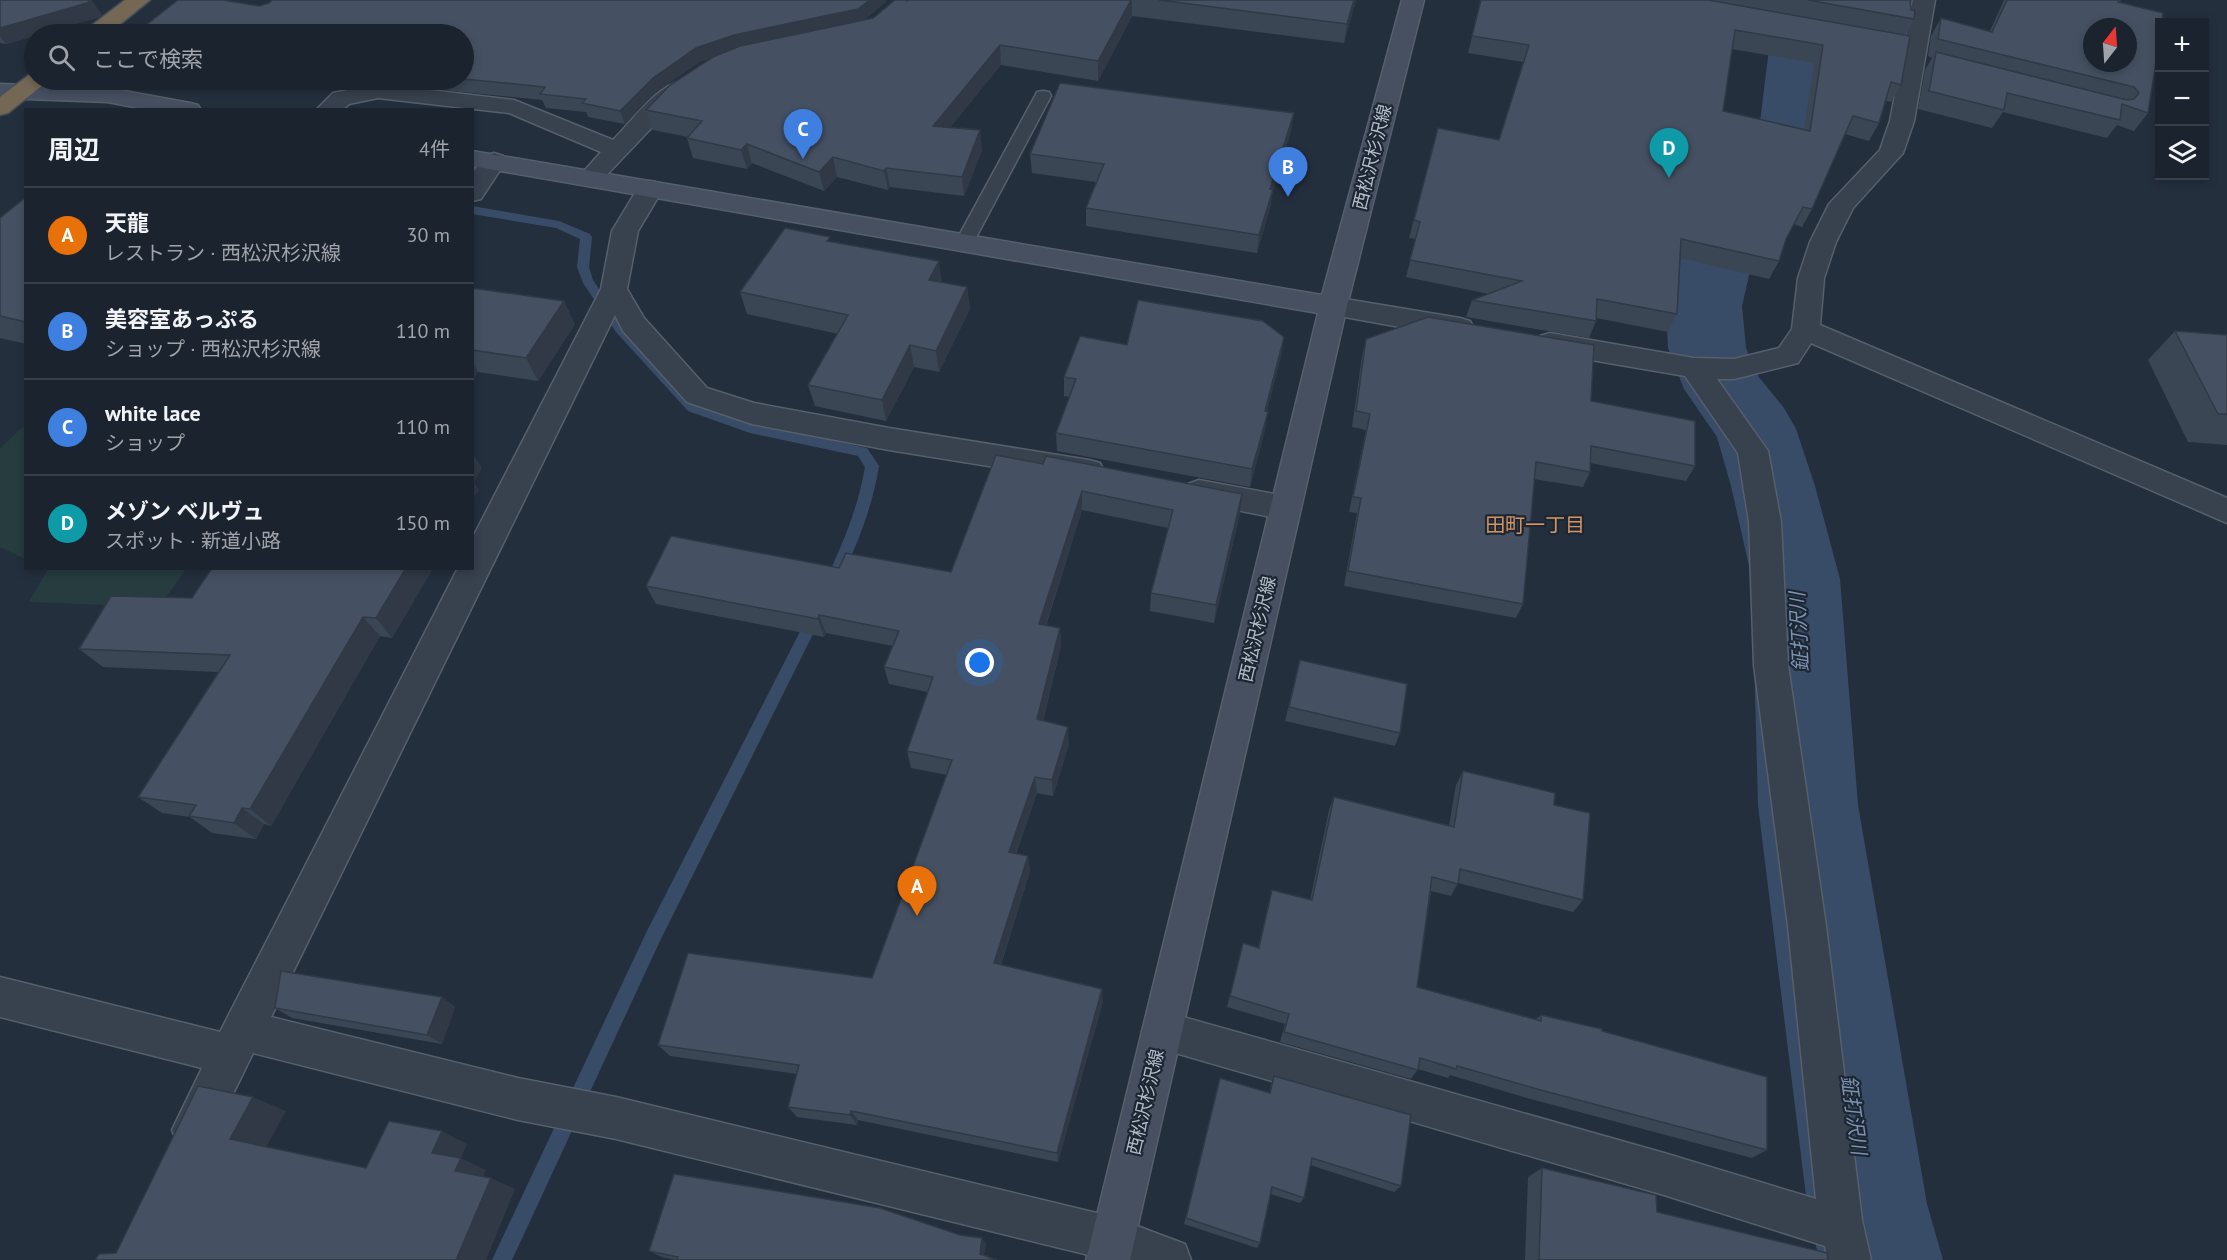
<!DOCTYPE html>
<html lang="ja">
<meta charset="utf-8">
<style>
:root{--surface:#1b232e;--page:#282f3a;--text:#f1f3f6;--muted:#a0a4aa;--line:#39404a;--accent:#d93025}
body{margin:0;font-family:"PT Sans","Noto Sans JP",sans-serif;background:var(--page);color:var(--text)}
.controls{position:absolute;right:18px;top:18px;display:grid;overflow:hidden;border-radius:0px;box-shadow:0 3px 9px #0003}
.controls button{width:54px;height:54px;display:grid;place-items:center;padding:0;border:0;border-bottom:2px solid var(--line);background:var(--surface);color:var(--text);font:30px sans-serif}
.compass{position:absolute;left:2083px;top:18px;width:54px;height:54px;border-radius:50%;background:var(--surface);box-shadow:0 3px 9px #0003;rotate:17deg}
.you{position:absolute;left:980px;top:663px;width:21px;height:21px;margin:-15px;border:4px solid #fff;border-radius:50%;background:#1a73e8;box-shadow:0 0 0 9px #1a73e833}
.badge{display:grid;place-items:center;width:39px;height:39px;border-radius:50%;background:var(--accent);color:#fff;font-size:20px;font-weight:700}
.pin{position:absolute;translate:-50% -50px;filter:drop-shadow(0 2px 3px #0008)}
.pin::after{content:'';position:absolute;top:32px;width:21px;height:18px;background:inherit;clip-path:polygon(0 0,100% 0,50% 100%)}
.list{margin:0;padding:0;list-style:none}
h2{display:flex;justify-content:space-between;align-items:center;height:78px;margin:0;padding:0 24px;font-size:26px}
h2 small{font-size:20px;font-weight:400;color:var(--muted)}
.list li{display:grid;grid-template-columns:39px 1fr auto;gap:18px;align-items:center;box-sizing:border-box;height:96px;padding:0 24px;border-top:2px solid var(--line)}
.list b{display:block;font-size:22px;white-space:nowrap}
.list p{margin:0;font-size:20px;white-space:nowrap;color:var(--muted)}
.list em{font-size:20px;font-style:normal;color:var(--muted)}
.icon{flex:none;width:33px;height:33px;fill:none;stroke:currentColor;stroke-width:2;stroke-linecap:round;stroke-linejoin:round}
.map{position:relative;flex:none;width:2227px;height:1260px;overflow:hidden}
.search{position:absolute;background:var(--surface);box-shadow:0 3px 9px #0003;left:24px;top:24px;width:450px;height:66px;display:flex;align-items:center;gap:15px;box-sizing:border-box;padding:0 21px;border-radius:33px;color:var(--muted);font-size:22px}
.panel{position:absolute;background:var(--surface);box-shadow:0 3px 9px #0003;left:24px;top:108px;width:450px;height:462px;border-radius:0px}
.map>svg:first-child{display:block}
.green{fill:#263c3f}
.lines{fill:none;stroke-linecap:round;stroke-linejoin:round}
.stream{fill:#394c67;fill-rule:evenodd}
.river{fill:#394c67;fill-rule:evenodd}
.lane-casing{stroke:#565f6c;stroke-width:3}
.street-casing{stroke:#565f6c;stroke-width:3}
.secondary-casing{stroke:#565f6c;stroke-width:3}
.highway-casing{stroke:#434c59;stroke-width:3}
.lane{fill:#38414e;fill-rule:evenodd}
.street{fill:#38414e;fill-rule:evenodd}
.secondary{fill:#465061;fill-rule:evenodd}
.highway{fill:#746855;fill-rule:evenodd}
.wall{fill:#3b4654;fill-rule:evenodd}
.shaded-wall{fill:#303945}
.building{fill:#455162;stroke:#303945;stroke-width:1.5;fill-rule:evenodd}
.labels{text-anchor:middle;dominant-baseline:central;stroke-width:4.5;stroke-linejoin:round;paint-order:stroke}
.street-label{font-size:18px;fill:#b4bcc9;stroke:#1d2633}
.neighbourhood-label{font-size:20px;fill:#d59563;stroke:#1d2633}
.water-label{font-size:20px;font-style:italic;fill:#7c92b1;stroke:#1d2633}
</style>
<div class="map">
<svg width="2227" height="1260" viewBox="0 0 2227 1260">
<rect width="100%" height="100%" fill="#242f3e"/>
<g class="green">
<polygon points="25,425 25,559 0,547 0,448"/>
<polygon points="48,569 186,569 159,607 29,602"/>
</g>
<g class="lines">
<g class="stream">
<path d="M472 206 559 221 590 234 592 237 589 267 593 280 624 326 698 405 752 423 867 448 879 466C872 510 855 551 835 590H825L823 586C841 548 858 509 865 467L858 456 750 433 688 411 616 332 583 283 577 267 580 239 556 228 472 214Z"/>
<polygon points="815,610 820,612 822,616 659,943 512,1260 492,1260 647,931 810,612"/>
</g>
<polygon class="river" points="1801,22 1823,28 1832,41 1825,130 1791,187 1753,258 1742,306 1746,348 1758,376 1784,408 1796,429 1815,486 1840,579 1858,805 1927,1204 1943,1260 1819,1260 1807,1204 1758,805 1752,579 1731,486 1717,437 1684,389 1668,348 1666,306 1681,258 1721,187 1759,130 1770,41 1779,28"/>
<g class="lane-casing">
<polygon id="lane" points="1043,91 1049,92 1051,96 973,243 971,247 964,249 957,247 955,243 1035,96 1037,92"/>
</g>
<g class="street-casing">
<g id="street">
<polygon points="1913,0 1935,0 1914,121 1903,153 1853,208 1836,242 1824,278 1820,325 2227,498 2227,523 1811,343 1798,363 1734,379 1717,379 1768,451 1781,522 1788,665 1826,926 1862,1220 1871,1260 1827,1260 1825,1246 1664,1195 1148,1045 1142,1031 1148,1017 1162,1011 1664,1153 1816,1199 1788,926 1754,665 1749,522 1738,453 1685,376 1550,353 1540,350 1536,343 1540,336 1550,333 1694,358 1734,359 1779,348 1792,329 1798,278 1810,242 1829,204 1880,150 1890,121"/>
<path d="M683 80 691 82 695 87 675 103 599 183 590 186 581 183 578 178 601 152 509 113 378 98 349 104 342 110H316L333 93 378 84 514 100 613 140C633 120 655 87 683 80Z"/>
<polygon points="494,153 503,156 506,161 481,199 472,201 472,174 485,156"/>
<polygon points="650,181 659,183 663,189 638,231 627,289 644,318 707,388 754,403 889,428 1089,460 1100,463 1104,471 1100,479 1089,482 889,450 752,424 687,402 623,331 615,315 271,1017 518,1078 616,1097 1113,1217 1185,1244 1191,1260 1109,1260 616,1139 518,1120 253,1053 208,1145 193,1151 178,1145 172,1130 202,1068 0,1017 0,977 220,1032 458,568 472,568 472,539 601,289 612,231 641,183"/>
<polygon points="1333,297 1460,318 1470,321 1474,328 1470,335 1460,338 1323,313 1319,306 1323,299"/>
<polygon points="1199,480 1285,496 1296,500 1300,508 1296,516 1285,520 1188,500 1184,492 1188,484"/>
</g>
</g>
<g class="secondary-casing">
<g id="secondary">
<polygon points="1402,0 1424,0 1347,306 1130,1260 1086,1260 1318,313 472,166 472,151 1322,295"/>
<polygon points="0,84 108,88 190,103 198,105 201,110 149,110 108,102 0,98"/>
</g>
</g>
<g class="highway-casing">
<g id="highway">
<polygon points="125,0 150,0 108,34 84,34 87,29"/>
<polygon points="34,74 34,80 49,80 8,113 0,115 0,97 29,75"/>
</g>
</g>
<use href="#lane" class="lane"/>
<use href="#street" class="street"/>
<use href="#secondary" class="secondary"/>
<use href="#highway" class="highway"/>
</g>
<g class="wall">
<polygon points="0,0 91,0 102,15 97,18 34,34 34,36 6,44 0,43"/>
<polygon points="909,0 1356,0 1344,43 1132,16 1098,81 1001,65 950,127 982,150 964,196 890,187 888,190 837,177 824,191 752,163 747,169 693,158 687,138 688,137 653,130 646,110 710,58 700,62 657,91 625,124 588,117 586,112 546,108 542,100 342,80 464,80 464,34 139,34 137,32 259,6 886,2 864,20 873,18"/>
<path d="M1481 0H1910L1911 10 1914 19 1905 35 1901 85 1891 102 1886 101 1879 123 1869 141 1845 134 1812 209 1802 227 1794 224 1786 239 1779 261 1769 279 1680 258 1677 314 1668 332 1596 318V321L1589 338 1466 317 1472 300 1489 294 1406 277 1416 239 1409 238 1438 128 1499 140 1523 62 1468 53ZM1732 49 1814 63 1804 129 1723 111Z"/>
<polygon points="2004,0 2121,0 2119,2 2148,113 2134,131 2117,125 2107,138 2003,112 1992,128 1918,109 1925,70 1932,58 1928,56 1931,36 1941,18 1990,31"/>
<polygon points="289,80 316,80 312,83"/>
<polygon points="1291,131 1272,195 1270,208 1257,253 1086,226 1086,208 1096,182 1032,173 1030,154"/>
<polygon points="26,197 26,344 0,338 0,218"/>
<polygon points="831,242 942,282 967,287 970,309 939,372 914,367 886,421 815,406 808,385 838,334 747,314 740,292"/>
<polygon points="472,288 575,324 538,381 478,372 472,381"/>
<polygon points="2175,331 2227,335 2227,445 2188,442 2148,360"/>
<polygon points="1284,337 1281,356 1267,411 1265,430 1250,487 1057,451 1056,433 1070,397 1064,396 1064,377 1127,345"/>
<polygon points="1366,339 1591,401 1695,466 1686,481 1590,463 1590,472 1583,487 1534,479 1523,604 1516,618 1344,586 1357,513 1349,512 1366,430 1352,427 1362,356"/>
<polygon points="1043,464 1242,494 1240,513 1214,623 1150,611 1151,593 1168,528 1082,510 1046,626 1060,628 1061,646 1043,721 1069,744 1053,796 1037,793 1016,854 1028,856 1030,871 1001,965 1103,1001 1058,1162 858,1120 857,1125 797,1117 788,1107 797,1074 670,1056 658,1045 872,978 947,775 911,768 907,751 928,692 889,684 884,667 893,646 826,633 824,637 656,604 646,586 839,568 951,572"/>
<polygon points="212,568 433,568 392,638 380,636 271,826 264,824 256,839 212,833 190,817 162,813 138,797 218,672 103,667 79,649 192,598"/>
<polygon points="1300,660 1400,733 1395,746 1285,721"/>
<polygon points="1463,771 1554,805 1583,900 1573,912 1458,883 1451,896 1431,891 1417,987 1536,1019 1541,1015 1602,1031 1767,1150 1752,1158 1527,1098 1450,1075 1448,1078 1418,1069 1411,1079 1280,1042 1285,1024 1227,1007 1243,943 1258,948 1272,890 1310,900 1329,810 1334,797 1449,826 1456,785"/>
<polygon points="442,997 455,1007 442,1044 292,1018 275,1008"/>
<polygon points="1274,1076 1401,1186 1394,1192 1310,1165 1304,1198 1300,1203 1270,1194 1260,1243 1257,1248 1184,1224 1220,1078 1269,1093 1271,1085"/>
<polygon points="1542,1168 1657,1212 1828,1260 1525,1260 1528,1177"/>
<polygon points="986,1244 984,1255 677,1260 662,1257 649,1251"/>
</g>
<g class="shaded-wall">
<polygon points="91,0 102,15 97,18 40,34 34,34 34,36 6,44 0,36 0,28"/>
<polygon points="870,0 886,0 886,2 860,23 738,49 700,62 657,91 625,124 620,111 653,78 696,48 734,35"/>
<polygon points="1131,0 1132,0 1132,16 1098,81 1098,61"/>
<polygon points="1354,0 1356,0 1344,43 1347,24"/>
<polygon points="1000,45 1001,65 936,145 933,126"/>
<polygon points="310,80 316,80 312,83"/>
<polygon points="1294,113 1291,131 1272,195 1270,208 1257,253 1259,235 1270,189"/>
<polygon points="980,130 982,150 964,196 962,177"/>
<polygon points="747,144 752,163 747,169 741,150"/>
<polygon points="833,157 837,177 824,191 819,172"/>
<polygon points="886,168 890,187 888,190 884,171"/>
<polygon points="939,261 942,283 929,280"/>
<polygon points="967,287 970,309 939,372 936,351"/>
<polygon points="564,301 575,324 538,381 526,358"/>
<polygon points="1284,337 1281,356 1262,430 1265,411"/>
<polygon points="910,345 914,367 886,421 882,400"/>
<polygon points="472,362 478,372 472,381"/>
<polygon points="1268,412 1265,430 1250,487 1252,469"/>
<polygon points="472,453 482,468 474,482 479,490 472,500"/>
<polygon points="1082,491 1082,510 1040,642 1039,624"/>
<polygon points="1242,494 1240,513 1214,623 1216,605"/>
<polygon points="406,568 433,568 392,638 376,618"/>
<polygon points="819,615 826,633 824,637 818,619"/>
<polygon points="363,617 380,636 271,826 250,809"/>
<polygon points="1060,628 1061,646 1039,736 1037,719"/>
<polygon points="1068,727 1069,744 1053,796 1052,780"/>
<polygon points="1035,777 1037,793 1011,866 1009,852"/>
<polygon points="242,808 264,824 256,839 234,823"/>
<polygon points="1028,856 1030,871 997,976 994,963"/>
<polygon points="1102,989 1103,1001 1058,1162 1057,1153"/>
<polygon points="442,997 455,1007 442,1044 427,1035"/>
<polygon points="253,1097 286,1111 264,1151 230,1139"/>
<polygon points="851,1111 858,1120 857,1125 850,1115"/>
<polygon points="442,1131 467,1144 461,1158 486,1170 481,1183 455,1171 432,1153"/>
<polygon points="491,1178 515,1189 486,1260 456,1260"/>
<polygon points="982,1238 986,1244 983,1260 980,1254"/>
</g>
<g class="building">
<polygon points="0,0 91,0 87,3 0,28"/>
<polygon points="178,0 223,0 259,6 269,3 272,0 870,0 858,9 734,35 696,48 653,78 620,111 582,103 586,99 540,94 545,87 464,79 464,34 153,34 137,32"/>
<polygon points="895,0 906,0 907,1 909,0 1131,0 1098,61 1000,45 933,126 980,130 962,177 886,168 884,171 833,157 819,172 747,144 741,150 687,138 702,121 646,110 670,85 713,57 740,46 873,18"/>
<polygon points="1159,0 1354,0 1347,24"/>
<path d="M1481 0H1708L1910 36 1901 85 1891 82 1879 123 1853 116 1812 209 1803 207 1786 239 1779 261 1681 239 1677 314 1597 299 1596 321 1472 300 1522 281 1410 260 1420 222 1414 220 1438 128 1499 140 1529 45 1472 36ZM1735 30 1823 45 1810 131 1723 111Z"/>
<polygon points="1808,0 1910,0 1911,10 1915,11 1914,19"/>
<path d="M2007 0H2119L2118 2 2163 13 2162 22H2160V37L2148 113 2122 104 2120 120 2007 93 2004 110 1929 91 1936 52 2127 100 2134 99 2139 93 2134 87 1938 39 1941 18 1992 32ZM2092 27H2128V63H2092Z"/>
<polygon points="1060,83 1294,113 1270,189 1273,189 1259,235 1086,208 1104,164 1030,154"/>
<polygon points="26,197 26,322 0,316 0,218"/>
<polygon points="785,228 830,237 827,241 939,261 929,280 967,287 936,351 910,345 882,400 808,385 848,315 740,292"/>
<polygon points="472,288 564,301 526,358 472,350"/>
<polygon points="1138,300 1263,321 1284,337 1265,411 1268,412 1252,469 1056,433 1076,379 1064,377 1080,336 1127,345"/>
<polygon points="1428,317 1594,345 1591,401 1695,421 1695,466 1591,446 1590,472 1536,462 1523,604 1348,571 1361,498 1353,497 1370,414 1356,411 1366,339"/>
<polygon points="2175,331 2227,335 2227,414 2218,414"/>
<polygon points="996,455 1043,464 1046,456 1242,494 1216,605 1151,593 1173,510 1082,491 1039,624 1060,628 1037,719 1068,727 1052,780 1035,777 1009,852 1028,856 994,963 1102,989 1057,1153 851,1111 850,1115 788,1107 799,1065 658,1045 688,953 872,978 952,760 907,751 933,677 884,667 899,631 819,615 818,619 646,586 671,536 839,568 846,553 951,572"/>
<polygon points="212,568 406,568 376,618 363,617 250,809 242,808 234,823 189,816 196,805 138,797 230,655 79,649 111,596 192,598"/>
<polygon points="1300,660 1407,684 1400,733 1289,707"/>
<polygon points="1463,771 1555,793 1554,805 1590,813 1583,900 1460,869 1458,884 1432,877 1417,987 1541,1021 1541,1015 1602,1029 1602,1031 1767,1077 1767,1150 1537,1089 1457,1066 1456,1069 1420,1058 1418,1070 1284,1032 1289,1014 1230,996 1243,943 1259,948 1272,890 1312,900 1334,797 1454,827"/>
<polygon points="281,971 442,997 427,1035 275,1008"/>
<polygon points="1274,1076 1411,1115 1401,1186 1312,1158 1304,1198 1272,1187 1260,1243 1186,1218 1220,1078 1270,1093"/>
<polygon points="198,1086 253,1097 230,1139 366,1168 389,1121 442,1131 432,1153 461,1158 455,1171 491,1178 456,1260 95,1260 99,1254 116,1253"/>
<polygon points="1542,1168 1656,1195 1657,1212 1827,1253 1828,1260 1539,1260"/>
<polygon points="674,1174 880,1208 960,1235 982,1238 980,1254 997,1260 677,1260 678,1257 649,1251"/>
</g>
<g class="labels">
<g class="street-label">
<text transform="translate(1372 157) rotate(-76)">西松沢杉沢線</text>
<text transform="translate(1257 629) rotate(-77)">西松沢杉沢線</text>
<text transform="translate(1145 1102) rotate(-77)">西松沢杉沢線</text>
</g>
<g class="neighbourhood-label">
<text x="1535" y="525">田町一丁目</text>
</g>
<g class="water-label">
<text transform="translate(1799 632) rotate(-93)">鉦打沢川</text>
<text transform="translate(1854 1115) rotate(82)">鉦打沢川</text>
</g>
</g>
</svg>
<div class="controls">
<button>+</button>
<button>−</button>
<button><svg class="icon" aria-label="layers" viewBox="0 0 24 24"><path d="M12 4l9 5-9 5-9-5zM3 14l9 5 9-5"/></svg></button>
</div>
<svg class="compass" viewBox="-18 -18 36 36"><path d="M0-13l5 13h-10z" fill="#e53935"/><path d="M0 13l5-13h-10z" fill="#a0a4aa"/></svg>
<div class="you"></div>
<div class="pin badge" style="left:917px;top:916px;background:#e8710a">A</div>
<div class="pin badge" style="left:1288px;top:197px;background:#3f7fe0">B</div>
<div class="pin badge" style="left:803px;top:159px;background:#3f7fe0">C</div>
<div class="pin badge" style="left:1669px;top:178px;background:#0f9aa8">D</div>
<div class="search"><svg class="icon" aria-label="search" viewBox="0 0 24 24"><circle cx="10" cy="10" r="6"/><path d="M15 15l6 6"/></svg>ここで検索</div>
<section class="panel">
<h2>周辺<small>4件</small></h2>
<ul class="list">
<li><span class="badge" style="background:#e8710a">A</span><div><b>天龍</b><p>レストラン · 西松沢杉沢線</p></div><em>30 m</em></li>
<li><span class="badge" style="background:#3f7fe0">B</span><div><b>美容室あっぷる</b><p>ショップ · 西松沢杉沢線</p></div><em>110 m</em></li>
<li><span class="badge" style="background:#3f7fe0">C</span><div><b>white lace</b><p>ショップ</p></div><em>110 m</em></li>
<li><span class="badge" style="background:#0f9aa8">D</span><div><b>メゾン ベルヴュ</b><p>スポット · 新道小路</p></div><em>150 m</em></li>
</ul>
</section>
</div>
